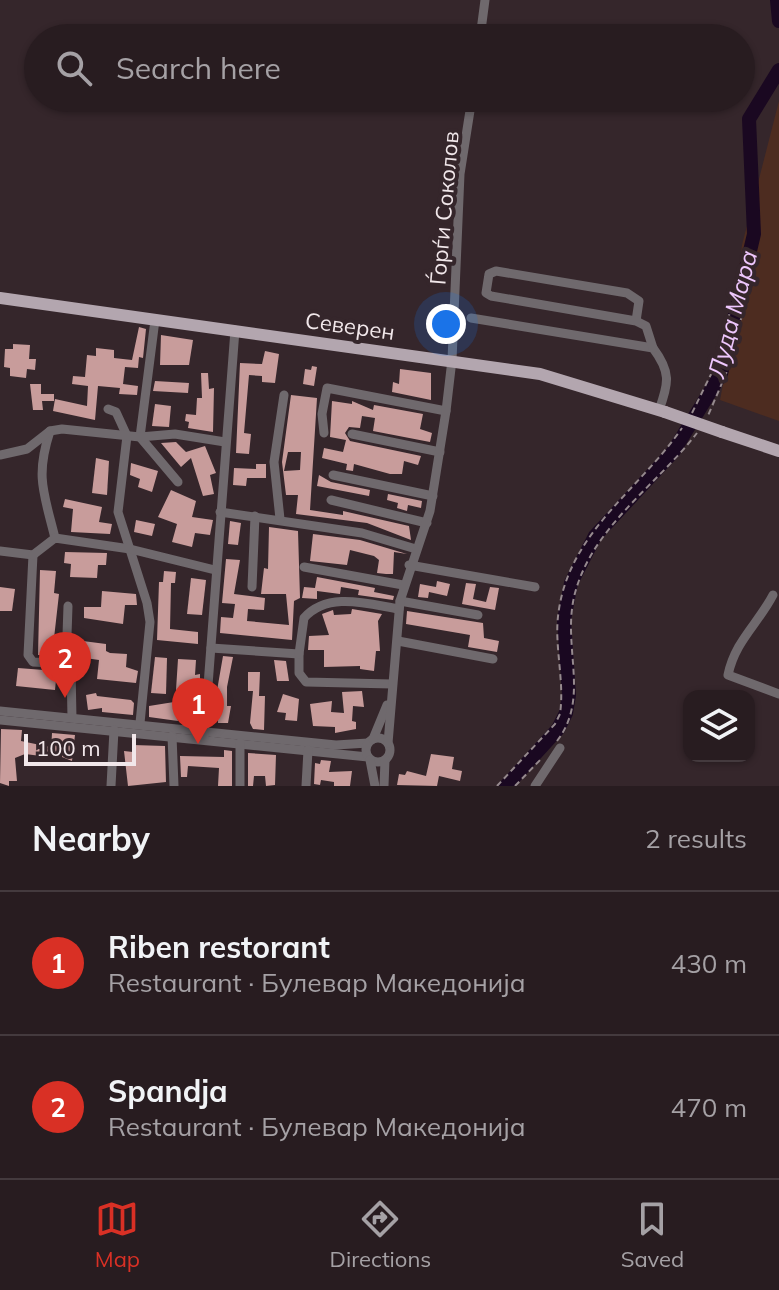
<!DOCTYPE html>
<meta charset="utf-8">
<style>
:root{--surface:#281c20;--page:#34292d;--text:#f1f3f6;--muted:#a5a1a5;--line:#443a3e;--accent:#d93025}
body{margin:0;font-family:Mulish,sans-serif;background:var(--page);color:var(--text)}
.controls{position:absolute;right:24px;bottom:24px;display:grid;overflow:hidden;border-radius:16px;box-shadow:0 2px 6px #0004}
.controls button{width:72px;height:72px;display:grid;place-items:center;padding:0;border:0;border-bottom:2px solid var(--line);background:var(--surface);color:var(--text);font:40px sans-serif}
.scale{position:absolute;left:24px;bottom:20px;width:112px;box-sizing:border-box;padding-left:8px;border:4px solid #f1e7ea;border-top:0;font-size:22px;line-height:28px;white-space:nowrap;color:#f1e7ea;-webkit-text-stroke:6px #35262b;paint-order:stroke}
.you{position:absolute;left:446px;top:324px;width:28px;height:28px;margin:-20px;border:6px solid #fff;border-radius:50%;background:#1a73e8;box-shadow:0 0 0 12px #1a73e833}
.badge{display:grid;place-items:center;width:52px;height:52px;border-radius:50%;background:var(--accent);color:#fff;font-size:26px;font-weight:700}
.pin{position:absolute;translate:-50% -66px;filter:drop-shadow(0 2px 4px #0008)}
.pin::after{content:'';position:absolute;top:42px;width:28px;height:24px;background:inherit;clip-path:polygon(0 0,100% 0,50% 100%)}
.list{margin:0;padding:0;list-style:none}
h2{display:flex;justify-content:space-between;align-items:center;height:104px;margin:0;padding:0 32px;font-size:34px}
h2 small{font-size:26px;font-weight:400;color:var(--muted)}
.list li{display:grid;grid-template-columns:52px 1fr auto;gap:24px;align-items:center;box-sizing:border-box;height:144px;padding:0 32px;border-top:2px solid var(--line)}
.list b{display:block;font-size:30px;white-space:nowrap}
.list p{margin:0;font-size:26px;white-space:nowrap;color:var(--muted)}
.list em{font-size:26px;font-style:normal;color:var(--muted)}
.icon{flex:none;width:44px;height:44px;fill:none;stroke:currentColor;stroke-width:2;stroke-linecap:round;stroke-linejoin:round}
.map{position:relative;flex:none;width:779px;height:786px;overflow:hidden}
.search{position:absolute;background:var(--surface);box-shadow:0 2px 6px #0004;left:24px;right:24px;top:24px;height:88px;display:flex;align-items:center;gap:20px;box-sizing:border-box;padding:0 28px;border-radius:44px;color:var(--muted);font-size:30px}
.sheet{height:392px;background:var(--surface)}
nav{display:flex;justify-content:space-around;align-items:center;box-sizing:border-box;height:112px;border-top:2px solid var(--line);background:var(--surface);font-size:22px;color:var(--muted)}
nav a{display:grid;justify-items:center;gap:4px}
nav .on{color:var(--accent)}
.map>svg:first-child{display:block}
.green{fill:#4d2c20}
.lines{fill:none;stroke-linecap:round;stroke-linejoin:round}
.river{stroke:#1a0821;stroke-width:14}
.building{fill:#c89c9b;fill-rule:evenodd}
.path{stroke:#968a8e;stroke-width:2;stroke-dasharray:6 4;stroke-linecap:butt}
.minor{stroke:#6f696d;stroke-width:9}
.major{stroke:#b3a6af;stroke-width:12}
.major-bridge{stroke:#b3a6af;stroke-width:12}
.labels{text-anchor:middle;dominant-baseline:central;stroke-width:8;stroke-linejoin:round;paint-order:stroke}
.street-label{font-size:22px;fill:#f1e7ea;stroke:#35262b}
.water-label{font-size:24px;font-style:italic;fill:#eec7fd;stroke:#35262b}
</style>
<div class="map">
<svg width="779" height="786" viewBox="0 0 779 786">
<rect width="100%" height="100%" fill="#35262b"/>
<polygon class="green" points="779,101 779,421 720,400 729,353 742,245"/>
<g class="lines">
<g class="river">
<polyline points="777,0 779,21"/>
<polyline points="506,786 558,729 566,713 569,695 564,620 571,583 595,536 673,452 721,374 754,234 749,119 779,70"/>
</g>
</g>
<g class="building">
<polygon points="139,327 146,329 143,358 139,357 138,368 125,367 123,384 138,386 137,395 119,394 120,388 98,386 95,420 53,411 55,399 87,406 88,386 72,384 73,376 85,377 87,355 96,356 96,348 114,350 114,358 132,360"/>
<polygon points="161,335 193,340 189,365 160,365"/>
<polygon points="13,344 30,345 29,359 36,359 35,370 27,369 26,378 10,376 10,368 4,367 5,349 13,349"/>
<polygon points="265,351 279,354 275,383 262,382 262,376 249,375 244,433 251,434 249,454 236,453 240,363 262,364"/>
<polygon points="312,366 317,367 314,386 303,384 305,369 311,370"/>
<polygon points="400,369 431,373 431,400 392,392 393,382 399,384"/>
<polygon points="201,373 208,373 209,389 214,388 213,432 188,428 189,422 185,421 186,414 196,415 197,398 202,398"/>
<polygon points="155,381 189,383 188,393 153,391"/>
<polygon points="30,384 41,384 41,394 54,394 54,401 42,401 43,410 33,410"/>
<path d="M291 395 317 398 310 510 343 515V511L409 526 411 540 367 523 296 514 298 495H286L282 462ZM288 452H301L300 470 284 471Z"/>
<polygon points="332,401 352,404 352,401 373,410 374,405 423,414 420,429 432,433 430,442 373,431 375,418 362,416 360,428 349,427 345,433 350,441 421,456 418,465 404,461 402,474 390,474 354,464 353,471 346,470 347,464 322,458 324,448 343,452 346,440 330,437"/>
<polygon points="155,404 171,406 169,427 152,426"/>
<polygon points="176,442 186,452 205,446 216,473 210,475 214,494 203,496 191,458 181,467 161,443"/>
<polygon points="96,458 109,461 107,495 92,493"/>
<polygon points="131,463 158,471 152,492 138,487 140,479 130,475"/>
<polygon points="256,464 266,464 266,478 247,478 246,486 233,485 234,468 256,469"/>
<polygon points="319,475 331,482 370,490 369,496 317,486"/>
<polygon points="171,490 196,501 192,517 213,520 210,535 195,533 192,547 172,542 177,524 158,517"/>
<polygon points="388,494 422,501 421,508 408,505 407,511 397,508 398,503 387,500"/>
<polygon points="65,499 102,507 99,522 112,524 110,534 71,532 73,509 63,507"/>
<polygon points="136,520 155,524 152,536 134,532"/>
<polygon points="230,521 241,523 238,545 228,544"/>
<polygon points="269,527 298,531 300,598 294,601 292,640 220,633 221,617 233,618 235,604 222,603 226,559 240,560 234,594 265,598 264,610 248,609 247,621 289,625 286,594 261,594 264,568 268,569"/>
<polygon points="313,534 360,540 407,554 394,552 393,574 386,574 377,573 379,560 374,556 350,550 347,565 310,561"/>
<polygon points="65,552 107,553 106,565 98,565 97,578 70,577 71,564 64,563"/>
<polygon points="40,570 56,571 54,593 59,594 52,656 38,655"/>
<polygon points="164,571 176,572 175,583 171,583 170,629 198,632 198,644 157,640 159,582 163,582"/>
<polygon points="317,577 375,588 374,592 394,596 393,600 358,595 359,590 341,587 340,594 317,591 317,599 302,598 304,587 315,588"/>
<polygon points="191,578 206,580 202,615 187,614"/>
<polygon points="437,581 450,584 447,596 429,592 428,598 418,597 420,584 436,587"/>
<polygon points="466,583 476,584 473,599 486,602 490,587 499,588 495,610 462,604"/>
<polygon points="0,587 15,589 12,611 0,611"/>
<polygon points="102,591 136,594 137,605 125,605 123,624 84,618 84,607 101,607"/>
<polygon points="352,609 382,614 378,621 380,651 376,651 374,671 360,669 360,666 324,667 324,650 308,650 309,636 329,635 322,614 333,610 334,615 351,614"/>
<polygon points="407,611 483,623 484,638 499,641 497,652 468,647 470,635 406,624"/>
<polygon points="75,640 106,644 106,651 110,653 127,654 126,667 138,671 136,683 97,679 99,660 85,658 86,672 79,673"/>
<polygon points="223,656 233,657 227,687 227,706 231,706 228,723 218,723 218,702 215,702"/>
<polygon points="155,657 167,658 166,694 151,693"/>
<polygon points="178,659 196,660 195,675 200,674 200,686 176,690"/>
<polygon points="274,660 286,661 289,681 277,681"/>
<polygon points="18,668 57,671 55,690 16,686"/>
<polygon points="248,672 260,672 259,696 265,696 264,730 253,729 250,723 253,691 248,691"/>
<polygon points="362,691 364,707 353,706 352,721 356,722 356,729 335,733 335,727 313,726 310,704 332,701 331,712 344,713 342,692"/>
<polygon points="96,693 97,696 131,700 134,703 133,715 102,712 102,708 88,710 86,695"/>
<polygon points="283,694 299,699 297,721 285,720 286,713 277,712"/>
<polygon points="174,702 178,721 149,717 149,706"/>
<polygon points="1,729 22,730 21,741 50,747 49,757 25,754 15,758 17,781 9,781 9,786 0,783"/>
<polygon points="52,733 75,735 72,761 62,757 63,753 51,752"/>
<polygon points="133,745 165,746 166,782 128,786 124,751 133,752"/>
<polygon points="224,750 232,751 232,786 218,786 219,768 188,766 187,777 181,777 180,756 224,757"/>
<polygon points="248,753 276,755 275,785 266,786 265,776 254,776 253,786 248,786"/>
<polygon points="431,754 454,757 452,769 462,771 460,781 439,776 437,786 397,785 399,774 405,775 407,771 426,776"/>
<polygon points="321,760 331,761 329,772 352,771 350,786 334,786 334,782 321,780 320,785 314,784 315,763 320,764"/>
</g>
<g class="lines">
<g class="path">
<polyline points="692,413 716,364 730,312 742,315 728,369 707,418"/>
<path d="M557 741C591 697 561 646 575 593 593 526 657 485 697 433"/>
<path d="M497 786 555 724 560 714C565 679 553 644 559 609 571 531 640 489 682 428"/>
<polyline points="515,786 542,758"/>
</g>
<g class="minor">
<polyline points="480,38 485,0"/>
<path d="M471 318 653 348C671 372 669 383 659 410"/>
<polyline points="155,320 140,437 178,482"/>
<polyline points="636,321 639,301 627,293 496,271 489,274 486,293 491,296 636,321 646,326 653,348"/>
<polyline points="108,409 116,412 127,436 118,512 147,603 150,622 140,723"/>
<path d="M50 431C35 477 44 493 55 538"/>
<polyline points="324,433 322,414 327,388 446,411"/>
<polyline points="352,434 440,452"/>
<polyline points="0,455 27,449 50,431 62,429 140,437 175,434 225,442"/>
<polyline points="333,475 433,496"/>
<polyline points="331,500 427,523"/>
<polyline points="220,512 362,533 416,549"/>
<polyline points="280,519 274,462 284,395"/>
<polyline points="0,551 33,555 28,655 33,662 66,664 71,668 72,718"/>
<polyline points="33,555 55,538 130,549 215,570"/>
<polyline points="409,565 535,587"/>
<polyline points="304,567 403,585"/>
<polyline points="252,587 255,516"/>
<path d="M773 595C758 624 735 641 728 675L779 694"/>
<polyline points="400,601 478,615"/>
<polyline points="398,641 493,659"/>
<polyline points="211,648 299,654 299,673 306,682 392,684"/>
<path d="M299 654 304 618C328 591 368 604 399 609"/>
<polyline points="66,664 68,606"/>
<polyline points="0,711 336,745 368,743"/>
<polyline points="0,720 368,757"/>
<polyline points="172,736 174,786"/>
<circle cx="378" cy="750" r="12"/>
<polyline points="204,738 235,330"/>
<polyline points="373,739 387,705"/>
<polyline points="388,743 400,601 430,511 446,411 452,360 460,174 472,98"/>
<polyline points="370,760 375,786"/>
<polyline points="111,786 114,730"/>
<polyline points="240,786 240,743"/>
<polyline points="306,786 308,750"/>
<polyline points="384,786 385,760"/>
<polyline points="535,786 560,748"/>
</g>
<g class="major">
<polyline points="0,298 540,374 665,412"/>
<polyline points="722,432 779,451"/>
</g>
<polyline class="major-bridge" points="665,412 722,432"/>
</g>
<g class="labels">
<g class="street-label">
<text transform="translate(444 208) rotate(-85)">Ѓорѓи Соколов</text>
<text transform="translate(350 326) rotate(8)">Северен</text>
</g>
<g class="water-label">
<text transform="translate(732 314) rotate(-75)">Луда Мара</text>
</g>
</g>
</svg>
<div class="controls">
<button><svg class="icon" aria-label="layers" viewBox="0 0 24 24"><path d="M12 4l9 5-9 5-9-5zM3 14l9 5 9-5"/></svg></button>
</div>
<div class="scale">100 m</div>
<div class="you"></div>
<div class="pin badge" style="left:198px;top:744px">1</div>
<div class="pin badge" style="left:65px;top:698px">2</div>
<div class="search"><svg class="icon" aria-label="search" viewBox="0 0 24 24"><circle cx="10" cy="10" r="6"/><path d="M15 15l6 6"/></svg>Search here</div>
</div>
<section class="sheet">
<h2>Nearby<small>2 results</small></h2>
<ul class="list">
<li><span class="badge">1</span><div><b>Riben restorant</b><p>Restaurant · Булевар Македонија</p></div><em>430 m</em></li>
<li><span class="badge">2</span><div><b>Spandja</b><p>Restaurant · Булевар Македонија</p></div><em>470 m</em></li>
</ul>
</section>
<nav>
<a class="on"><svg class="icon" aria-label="map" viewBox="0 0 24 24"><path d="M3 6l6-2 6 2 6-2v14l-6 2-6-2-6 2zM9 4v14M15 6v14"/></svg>Map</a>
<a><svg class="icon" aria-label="directions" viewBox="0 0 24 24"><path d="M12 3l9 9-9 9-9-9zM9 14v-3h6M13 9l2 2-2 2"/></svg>Directions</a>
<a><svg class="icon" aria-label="saved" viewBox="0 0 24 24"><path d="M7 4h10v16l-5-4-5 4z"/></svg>Saved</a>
</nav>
